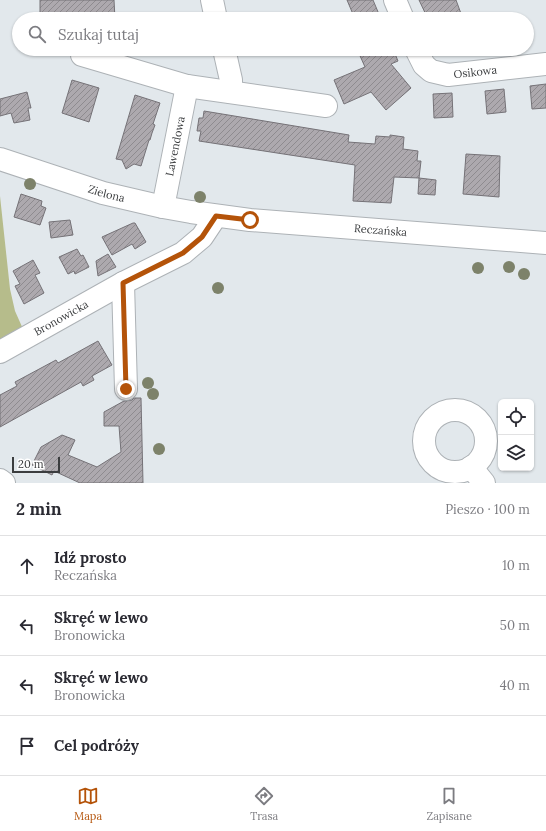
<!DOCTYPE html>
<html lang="pl">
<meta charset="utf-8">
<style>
:root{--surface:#fff;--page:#f7f7f7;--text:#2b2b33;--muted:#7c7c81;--line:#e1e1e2;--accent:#b45309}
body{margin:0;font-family:Lora,serif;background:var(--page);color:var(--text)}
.controls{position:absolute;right:12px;bottom:12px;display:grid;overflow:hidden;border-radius:6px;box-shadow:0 1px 3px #0004}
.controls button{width:36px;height:36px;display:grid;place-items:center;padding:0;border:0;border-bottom:1px solid var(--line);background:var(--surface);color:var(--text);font:20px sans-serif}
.scale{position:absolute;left:12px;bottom:10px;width:48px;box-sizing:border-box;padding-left:4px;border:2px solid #3b3d3f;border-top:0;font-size:11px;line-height:14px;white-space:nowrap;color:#3b3d3f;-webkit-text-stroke:3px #fff;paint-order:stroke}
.stop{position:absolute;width:12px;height:12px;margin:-9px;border:3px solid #b45309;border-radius:50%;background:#fff}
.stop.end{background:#b45309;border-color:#fff;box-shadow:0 1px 4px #0008}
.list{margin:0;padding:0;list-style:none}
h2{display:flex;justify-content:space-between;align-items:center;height:52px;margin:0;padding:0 16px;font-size:17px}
h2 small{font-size:13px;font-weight:400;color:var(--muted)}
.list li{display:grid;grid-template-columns:26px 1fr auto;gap:12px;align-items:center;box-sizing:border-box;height:60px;padding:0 16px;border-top:1px solid var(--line)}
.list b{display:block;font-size:15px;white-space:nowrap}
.list p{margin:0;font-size:13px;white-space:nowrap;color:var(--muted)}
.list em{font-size:13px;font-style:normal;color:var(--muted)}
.icon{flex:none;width:22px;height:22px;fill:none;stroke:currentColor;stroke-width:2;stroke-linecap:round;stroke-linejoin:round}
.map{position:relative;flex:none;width:546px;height:483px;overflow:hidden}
.search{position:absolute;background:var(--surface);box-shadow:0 1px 3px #0004;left:12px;right:12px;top:12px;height:44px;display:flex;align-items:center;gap:10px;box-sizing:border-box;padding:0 14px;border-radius:22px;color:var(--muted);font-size:15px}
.sheet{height:292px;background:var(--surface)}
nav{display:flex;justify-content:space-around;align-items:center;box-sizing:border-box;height:56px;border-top:1px solid var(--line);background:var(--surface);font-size:11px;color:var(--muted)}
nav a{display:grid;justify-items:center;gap:2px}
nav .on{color:var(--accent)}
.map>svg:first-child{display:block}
.green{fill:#b6bc8b}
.building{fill:url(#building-hatch);stroke:#757277}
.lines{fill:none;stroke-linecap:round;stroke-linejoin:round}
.minor-casing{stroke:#adb2b6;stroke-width:24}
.minor{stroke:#fff;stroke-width:22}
.tree{fill:#7d826a}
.route{stroke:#b45309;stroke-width:5}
.labels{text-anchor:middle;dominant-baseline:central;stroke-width:4;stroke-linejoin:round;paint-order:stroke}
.street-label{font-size:11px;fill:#3b3d3f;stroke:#fff}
</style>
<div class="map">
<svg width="546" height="483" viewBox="0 0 546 483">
<defs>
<pattern id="building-hatch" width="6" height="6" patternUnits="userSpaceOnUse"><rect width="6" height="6" fill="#ada9ae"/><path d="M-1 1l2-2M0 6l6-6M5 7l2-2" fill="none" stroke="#8e8b8f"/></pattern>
</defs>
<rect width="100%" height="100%" fill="#e2e8ec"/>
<polygon class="green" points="0,196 10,289 15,311 23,329 0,341"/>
<g class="building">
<polygon points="40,0 114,0 115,19 40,19"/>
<polygon points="347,0 373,0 381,19 355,19"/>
<polygon points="419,0 456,0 463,19 428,19"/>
<polygon points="357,49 393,49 398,61 391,64 411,88 386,110 371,92 344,104 334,80 365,67"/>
<polygon points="72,80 99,88 89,122 62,113"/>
<polygon points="546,84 546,108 532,109 530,86"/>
<polygon points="504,89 506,112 487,114 485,91"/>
<polygon points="27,92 31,108 28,108 30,120 14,123 11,113 0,116 0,99"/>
<polygon points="452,93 453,117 434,118 433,94"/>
<polygon points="135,95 160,103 153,124 155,125 152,133 150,140 149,140 141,166 134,164 126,169 122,160 116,159"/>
<polygon points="204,111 349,135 348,142 375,144 376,136 390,137 390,135 404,137 403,149 418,151 417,161 421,161 419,178 436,180 435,195 418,194 419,178 394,177 391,203 353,201 355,165 199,141 201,131 197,131 199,118 203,118"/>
<polygon points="466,154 500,156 499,197 463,194"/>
<polygon points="21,194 42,201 41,206 46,208 40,225 14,217"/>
<polygon points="70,220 73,235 51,238 49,222"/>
<polygon points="133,223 135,223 146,242 135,249 132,244 112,255 102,237"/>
<polygon points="77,249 81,256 83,255 89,267 75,274 74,271 68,274 59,257"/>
<polygon points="108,254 116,267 98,276 96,261"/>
<polygon points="33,260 40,273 35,275 44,293 24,304 15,286 20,284 13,271"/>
<polygon points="98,341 112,365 92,376 94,380 83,386 81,382 0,427 0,395 17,386 15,382 56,360 58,363"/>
<polygon points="134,398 141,398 143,483 80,483 54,471 52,475 32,465 41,447 62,435 75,440 68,455 97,467 121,452 119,426 104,426 104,412 124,401 132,400"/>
</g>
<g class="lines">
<g class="minor-casing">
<g id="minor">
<polyline points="212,0 216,19"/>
<polyline points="395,0 403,19"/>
<polyline points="224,49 231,80 231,92"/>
<path id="s1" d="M416 49 424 65 431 71 448 75 546 64"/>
<polyline points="82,55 187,86 326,106"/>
<path id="s2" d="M0 159 103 193 163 207 191 212 250 220 546 243"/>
<path id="s3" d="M163 207 187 86"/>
<polyline points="123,283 126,389"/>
<path id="s4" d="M0 352 123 283 183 253 202 237 216 216"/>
<circle cx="455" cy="441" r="31"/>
<polyline points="471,467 484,483"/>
<polyline points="0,480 4,483"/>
</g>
</g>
<use href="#minor" class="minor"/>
</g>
<g class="tree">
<circle cx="30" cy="184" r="6"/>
<circle cx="200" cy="197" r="6"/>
<circle cx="509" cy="267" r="6"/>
<circle cx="478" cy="268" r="6"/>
<circle cx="524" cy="274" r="6"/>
<circle cx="218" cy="288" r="6"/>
<circle cx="148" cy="383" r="6"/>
<circle cx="153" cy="394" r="6"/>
<circle cx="159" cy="449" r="6"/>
</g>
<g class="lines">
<polyline class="route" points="126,389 123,283 183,253 202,237 216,216 250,220"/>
</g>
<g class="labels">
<g class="street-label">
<text stroke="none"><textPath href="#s1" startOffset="72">Osikowa</textPath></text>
<text stroke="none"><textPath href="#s3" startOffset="62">Lawendowa</textPath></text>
<text stroke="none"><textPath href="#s2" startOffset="112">Zielona</textPath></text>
<text stroke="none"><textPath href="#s2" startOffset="389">Reczańska</textPath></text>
<text stroke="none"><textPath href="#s4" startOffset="70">Bronowicka</textPath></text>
</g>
</g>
</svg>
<div class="controls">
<button><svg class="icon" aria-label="locate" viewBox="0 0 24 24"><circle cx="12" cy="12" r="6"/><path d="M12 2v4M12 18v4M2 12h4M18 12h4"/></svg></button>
<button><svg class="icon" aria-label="layers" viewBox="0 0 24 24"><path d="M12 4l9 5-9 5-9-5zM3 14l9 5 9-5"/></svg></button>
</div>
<div class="scale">20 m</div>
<div class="stop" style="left:250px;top:220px"></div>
<div class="stop end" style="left:126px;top:389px"></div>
<div class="search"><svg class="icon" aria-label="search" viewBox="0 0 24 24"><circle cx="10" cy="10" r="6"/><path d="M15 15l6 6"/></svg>Szukaj tutaj</div>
</div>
<section class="sheet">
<h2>2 min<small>Pieszo · 100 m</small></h2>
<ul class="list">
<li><svg class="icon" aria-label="ahead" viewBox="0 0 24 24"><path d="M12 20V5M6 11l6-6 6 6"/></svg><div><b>Idź prosto</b><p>Reczańska</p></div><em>10 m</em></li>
<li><svg class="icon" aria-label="left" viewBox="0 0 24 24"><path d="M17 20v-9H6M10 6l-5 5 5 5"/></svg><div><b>Skręć w lewo</b><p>Bronowicka</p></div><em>50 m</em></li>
<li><svg class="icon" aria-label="left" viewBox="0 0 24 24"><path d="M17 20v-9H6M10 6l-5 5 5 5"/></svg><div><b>Skręć w lewo</b><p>Bronowicka</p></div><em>40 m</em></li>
<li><svg class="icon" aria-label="arrive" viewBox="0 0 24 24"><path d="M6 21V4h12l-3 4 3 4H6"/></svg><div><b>Cel podróży</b></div></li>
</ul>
</section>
<nav>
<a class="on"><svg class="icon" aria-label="map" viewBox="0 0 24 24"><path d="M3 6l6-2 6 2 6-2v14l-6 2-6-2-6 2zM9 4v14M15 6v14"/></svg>Mapa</a>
<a><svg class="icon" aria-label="directions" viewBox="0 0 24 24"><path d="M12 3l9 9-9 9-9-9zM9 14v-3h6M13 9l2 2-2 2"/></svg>Trasa</a>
<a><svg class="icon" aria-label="saved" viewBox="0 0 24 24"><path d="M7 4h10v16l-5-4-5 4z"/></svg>Zapisane</a>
</nav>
